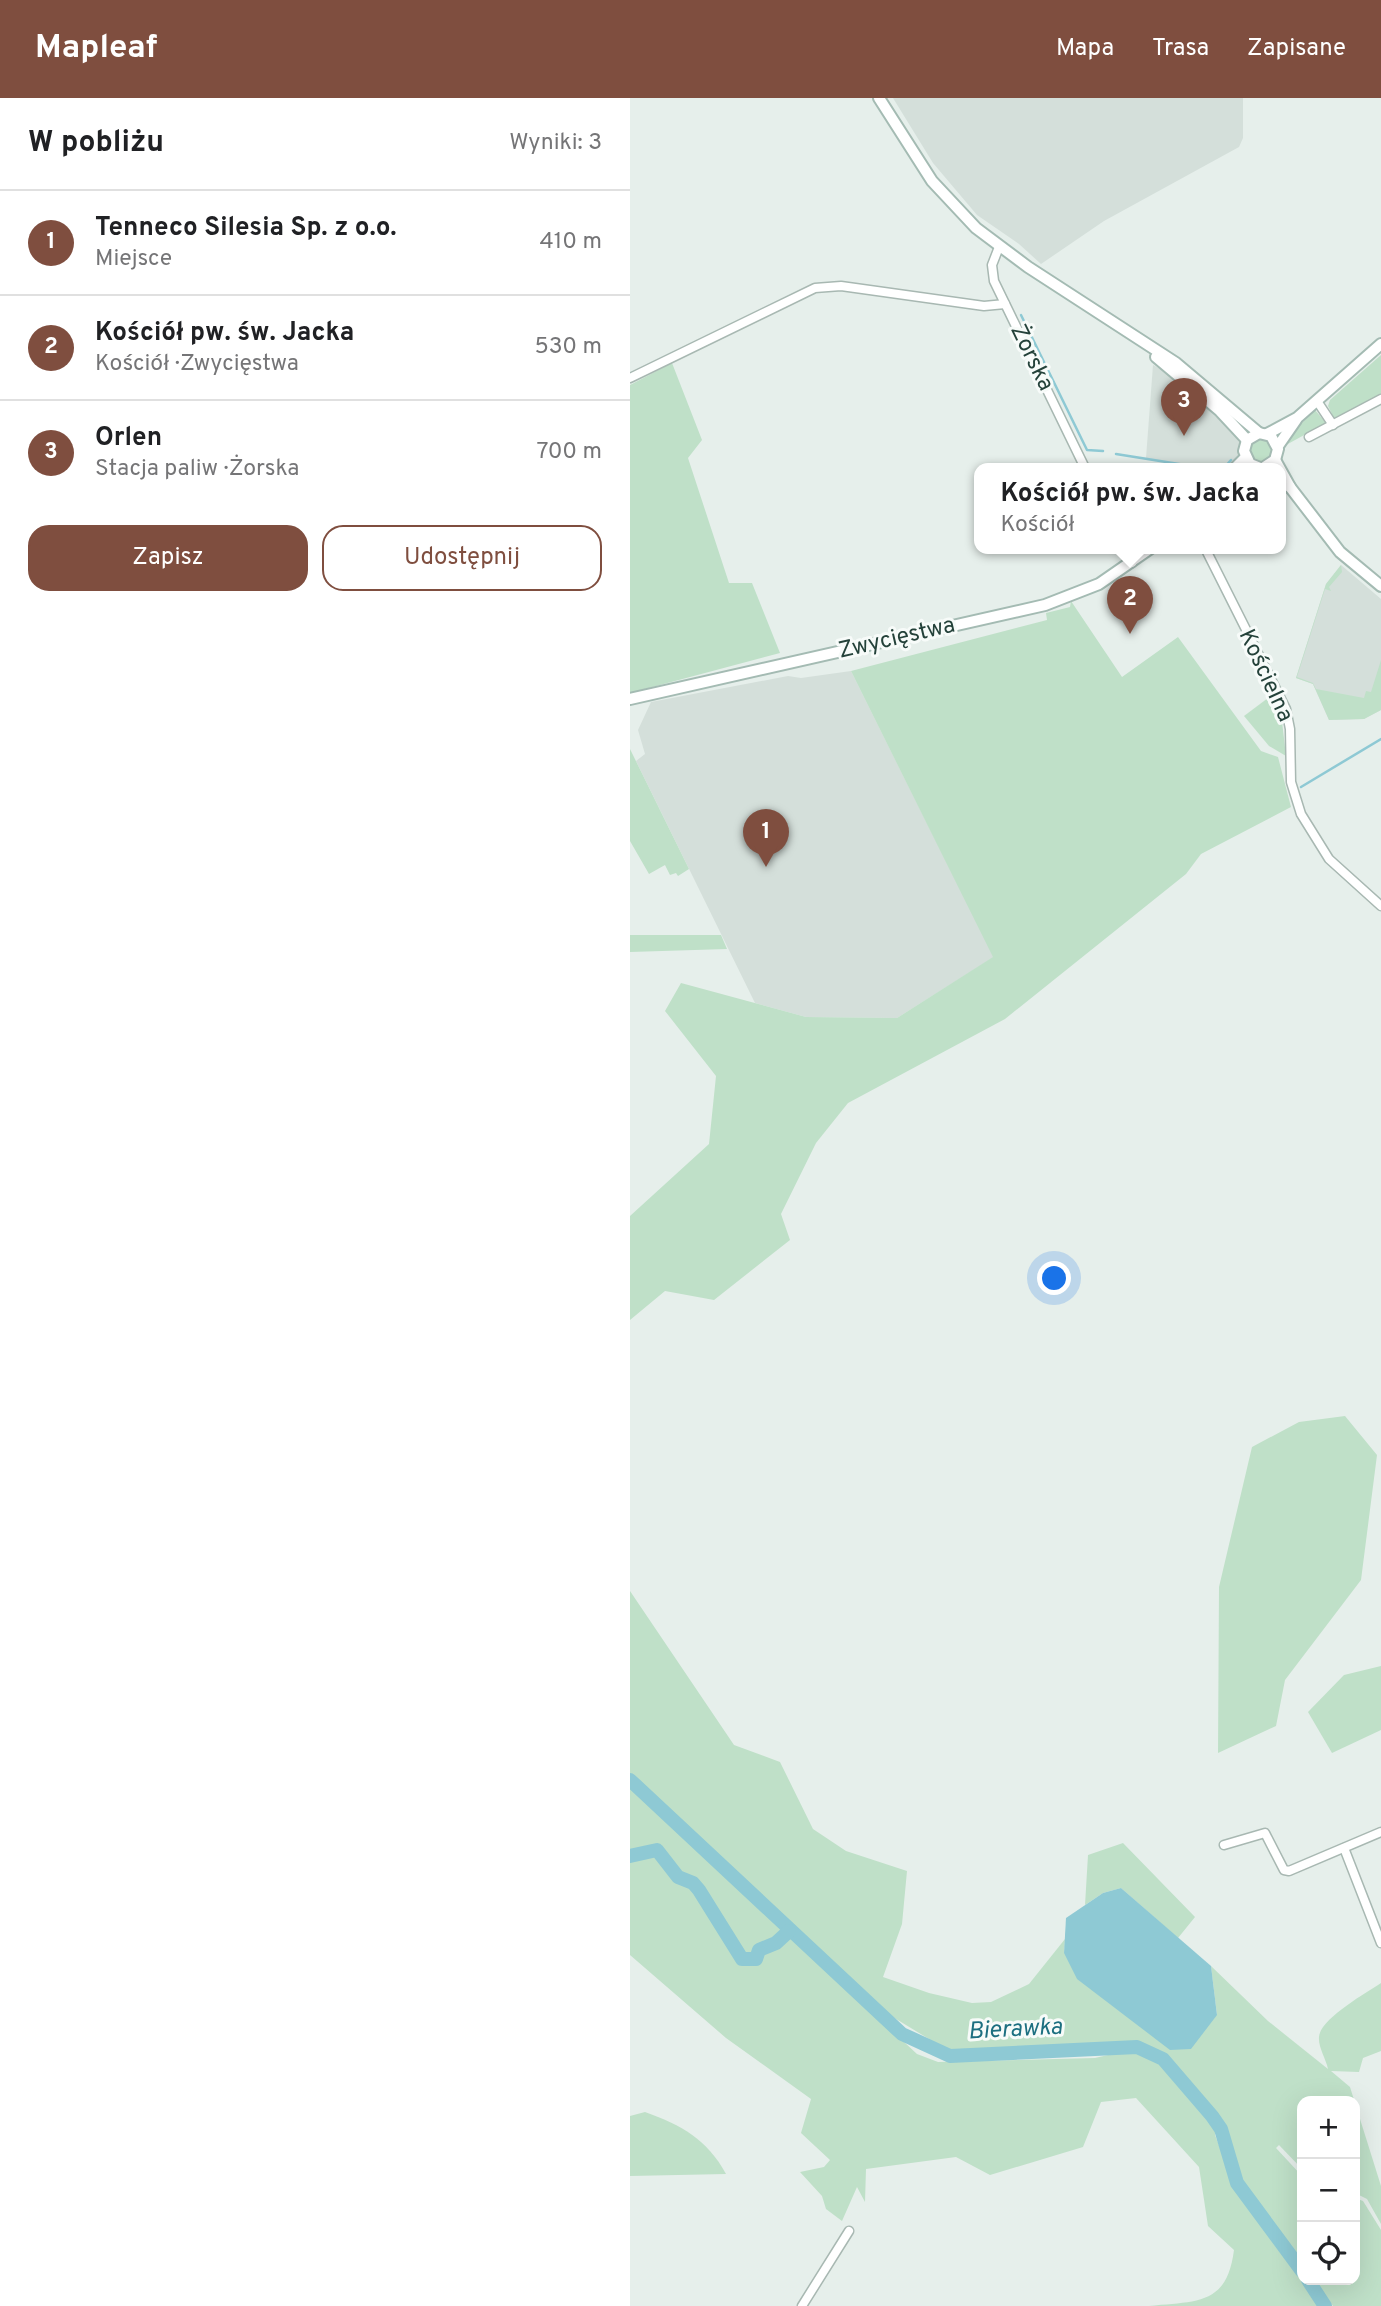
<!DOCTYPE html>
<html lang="pl">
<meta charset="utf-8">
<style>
:root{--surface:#fff;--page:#f6f6f6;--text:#202124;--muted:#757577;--line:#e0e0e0;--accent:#7f4e3f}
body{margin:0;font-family:Overpass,sans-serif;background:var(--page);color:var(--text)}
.controls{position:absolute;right:21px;bottom:21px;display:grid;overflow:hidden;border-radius:14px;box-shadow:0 7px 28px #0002}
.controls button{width:63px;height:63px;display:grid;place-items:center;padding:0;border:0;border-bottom:2px solid var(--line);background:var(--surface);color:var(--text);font:35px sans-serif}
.you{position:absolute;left:425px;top:1181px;width:24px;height:24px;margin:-18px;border:5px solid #fff;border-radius:50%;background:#1a73e8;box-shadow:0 0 0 10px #1a73e833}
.badge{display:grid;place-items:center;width:46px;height:46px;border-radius:50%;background:var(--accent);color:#fff;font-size:23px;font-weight:700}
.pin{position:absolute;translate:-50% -58px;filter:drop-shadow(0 2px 4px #0008)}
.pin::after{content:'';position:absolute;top:37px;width:24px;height:21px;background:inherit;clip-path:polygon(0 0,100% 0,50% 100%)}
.popup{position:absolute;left:344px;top:365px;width:312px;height:91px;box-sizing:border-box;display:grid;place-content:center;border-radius:14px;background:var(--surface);filter:drop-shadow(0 2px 5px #0005);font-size:23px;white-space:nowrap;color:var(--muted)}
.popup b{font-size:26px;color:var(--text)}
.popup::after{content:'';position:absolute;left:50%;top:100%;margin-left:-14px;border:14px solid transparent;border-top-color:var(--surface)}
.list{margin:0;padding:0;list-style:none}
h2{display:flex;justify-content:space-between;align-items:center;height:91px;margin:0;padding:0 28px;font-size:30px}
h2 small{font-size:23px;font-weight:400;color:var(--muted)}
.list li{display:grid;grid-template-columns:46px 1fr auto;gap:21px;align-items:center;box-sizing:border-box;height:105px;padding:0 28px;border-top:2px solid var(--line)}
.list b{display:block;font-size:26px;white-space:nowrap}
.list p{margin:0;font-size:23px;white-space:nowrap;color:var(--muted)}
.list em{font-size:23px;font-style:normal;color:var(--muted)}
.actions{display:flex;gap:14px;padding:21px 28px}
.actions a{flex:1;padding:16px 0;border:2px solid var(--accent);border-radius:21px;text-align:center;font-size:24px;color:var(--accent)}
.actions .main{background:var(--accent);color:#fff}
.icon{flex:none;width:38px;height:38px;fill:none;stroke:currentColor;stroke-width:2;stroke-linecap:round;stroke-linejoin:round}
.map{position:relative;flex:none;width:751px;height:2208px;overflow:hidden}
header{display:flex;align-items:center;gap:42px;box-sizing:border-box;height:98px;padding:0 35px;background:var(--accent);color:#fff}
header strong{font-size:33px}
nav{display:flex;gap:38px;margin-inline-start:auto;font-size:24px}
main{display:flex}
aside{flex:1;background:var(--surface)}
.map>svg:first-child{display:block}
.built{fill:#d4dfda}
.green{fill:#bfe0c8}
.water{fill:#8ec9d4}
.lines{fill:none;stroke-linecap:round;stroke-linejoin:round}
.stream{stroke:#8ec9d4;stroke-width:2.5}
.river{stroke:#8ec9d4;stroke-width:14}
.minor-casing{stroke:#a8b8b2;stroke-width:11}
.secondary-casing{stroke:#a4bbb3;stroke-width:14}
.minor{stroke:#fff;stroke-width:8}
.secondary{stroke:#fff;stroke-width:10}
.labels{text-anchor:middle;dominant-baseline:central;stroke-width:6;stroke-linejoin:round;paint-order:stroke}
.street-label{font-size:23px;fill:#24423a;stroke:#f7fbf9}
.water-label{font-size:24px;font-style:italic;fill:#1c6f80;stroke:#f7fbf9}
</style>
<header>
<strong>Mapleaf</strong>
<nav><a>Mapa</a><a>Trasa</a><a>Zapisane</a></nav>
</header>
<main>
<aside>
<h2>W pobliżu<small>Wyniki: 3</small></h2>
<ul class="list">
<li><span class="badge">1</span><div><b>Tenneco Silesia Sp. z o.o.</b><p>Miejsce</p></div><em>410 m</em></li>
<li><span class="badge">2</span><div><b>Kościół pw. św. Jacka</b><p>Kościół · Zwycięstwa</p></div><em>530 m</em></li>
<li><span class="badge">3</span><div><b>Orlen</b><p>Stacja paliw · Żorska</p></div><em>700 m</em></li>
</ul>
<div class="actions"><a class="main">Zapisz</a><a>Udostępnij</a></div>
</aside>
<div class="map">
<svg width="751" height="2208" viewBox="0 0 751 2208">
<rect width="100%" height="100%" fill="#e6efeb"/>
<g class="built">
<polygon points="263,0 613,0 613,40 609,49 474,123 411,166 389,146 347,117 303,65"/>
<polygon points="523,267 550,282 600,325 611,343 609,359 600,370 569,370 516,360"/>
<polygon points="711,467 751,501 751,612 734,621 699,622 683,586 666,580 696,486"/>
<polygon points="221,573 364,859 267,920 176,919 125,905 6,663 15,656 8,632 21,604 158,578 171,580"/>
</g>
<g class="green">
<polygon points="751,257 751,297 704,320 698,308 700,302"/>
<polygon points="42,265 72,342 58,360 99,485 122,485 150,555 0,595 0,287"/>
<polygon points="685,312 696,325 656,347 656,341"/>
<circle cx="631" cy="352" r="12"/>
<polygon points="711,467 712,474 699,489 701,493 695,491 667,579 683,585 686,591 734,600 736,593 741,594 751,562 751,612 734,621 699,622 683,586 666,580 696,486"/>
<polygon points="441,503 492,579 548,539 631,653 648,659 661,709 571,756 556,776 375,921 218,1005 186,1045 151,1116 160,1142 84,1202 35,1193 0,1222 0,1118 79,1046 86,978 35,913 51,885 176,919 267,920 363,859 221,573 417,522 416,515 440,509"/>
<polygon points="638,600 651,615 656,658 639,648 614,618"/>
<polygon points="0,651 59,771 48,778 46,775 40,777 35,767 19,776 0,743"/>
<polygon points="0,837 91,837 97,851 0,854"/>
<polygon points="715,1318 747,1357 731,1482 655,1582 646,1628 588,1655 589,1489 622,1349 669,1324"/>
<path d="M0 1493 104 1647 150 1664 183 1731 216 1753 277 1773 272 1826 253 1879 299 1895 342 1905 361 1904 399 1886 435 1841 434 1855 587 1917 581 1868 638 1923 698 1971C696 1961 688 1949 689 1939 690 1921 736 1895 751 1885V1953L733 1960 729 1974 701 1973 720 1989 751 2088V2126L737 2101 725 2095V2003H672V2071L649 2047 646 2050 672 2078V2167L613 2088 599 2055 593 2029 539 1963 518 1949 505 1945 322 1955 248 1910 245 1917 287 1956 308 1964 465 1960 504 1951 531 1964 585 2027V2037L606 2091 649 2144 691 2208H519C566 2203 597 2208 604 2152L578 2128 569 2069 506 2000 471 2004 453 2049 360 2077 326 2059 236 2071 235 2104 227 2089 212 2123 196 2111 192 2098 170 2074 194 2069 200 2062 171 2035 181 2001 96 1940 0 1857Z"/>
<polygon points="751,1568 751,1632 702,1655 678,1614 714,1577"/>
<polygon points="493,1745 565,1819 548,1840 491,1790 473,1795 455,1807 458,1757"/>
<path d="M15 2014C51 2027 77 2041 96 2076L0 2078V2018Z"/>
<polygon points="725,2100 733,2103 751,2132 751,2208 703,2208 683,2182 725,2182"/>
</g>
<polygon class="water" points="491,1790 581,1868 587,1917 561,1951 540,1952 447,1881 434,1855 436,1820 473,1795"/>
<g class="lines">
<g class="stream">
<polyline points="391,217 457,352 473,353"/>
<polyline points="486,356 574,370"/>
<polyline points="594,370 601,362"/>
<polyline points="671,689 751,641"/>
</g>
<g class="river">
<polyline points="0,1682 272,1936 320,1958 507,1949 533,1961 582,2018 591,2031 607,2085 672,2173"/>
<polyline points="0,1758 27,1752 48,1779 63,1785 69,1792 112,1861 126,1861 129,1852 146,1845 159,1833"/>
<polyline points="678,2182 695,2208"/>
</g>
<g class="minor-casing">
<g id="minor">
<polyline points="369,149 362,167 364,183 455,370"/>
<polyline points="0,280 185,190 211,188 354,208 375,206"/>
<polyline points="687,303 703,327"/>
<polyline points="679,339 751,301"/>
<polyline points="495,450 502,465"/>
<polyline points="575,450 656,611 660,631 661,684 671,716 699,761 751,808"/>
<polyline points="594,1747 635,1735 654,1772 659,1773 751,1734"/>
<polyline points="714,1750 751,1845"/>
<polyline points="172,2208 219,2133"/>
</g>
</g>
<g class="secondary-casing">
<g id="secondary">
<polyline points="249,0 302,83 346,130 398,169 546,265 629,335"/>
<polyline points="526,259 590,313 617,342"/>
<polyline points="637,336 667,320 751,246"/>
<polyline points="648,348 666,322"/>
<polyline points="645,362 660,389"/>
<polyline points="605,370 615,360"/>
<polyline points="630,370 620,366 614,353 617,342 629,335 641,338 648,351 645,362 633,370"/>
<polyline points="650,383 660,389 710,454 751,488"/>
<polyline points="0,601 415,507 469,486 521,450"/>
</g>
</g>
<use href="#minor" class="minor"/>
<use href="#secondary" class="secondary"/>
</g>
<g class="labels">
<g class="street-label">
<text transform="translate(401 260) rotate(64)">Żorska</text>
<text transform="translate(267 541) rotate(-13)">Zwycięstwa</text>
<text transform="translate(635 578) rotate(65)">Kościelna</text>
</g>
<g class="water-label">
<text transform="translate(385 1932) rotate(-3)">Bierawka</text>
</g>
</g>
</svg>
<div class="controls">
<button>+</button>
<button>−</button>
<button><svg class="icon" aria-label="locate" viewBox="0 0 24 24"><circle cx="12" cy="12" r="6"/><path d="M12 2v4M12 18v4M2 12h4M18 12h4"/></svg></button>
</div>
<div class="you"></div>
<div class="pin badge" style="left:136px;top:769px">1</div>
<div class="pin badge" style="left:500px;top:536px">2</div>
<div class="popup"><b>Kościół pw. św. Jacka</b>Kościół</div>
<div class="pin badge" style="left:554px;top:338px">3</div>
</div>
</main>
